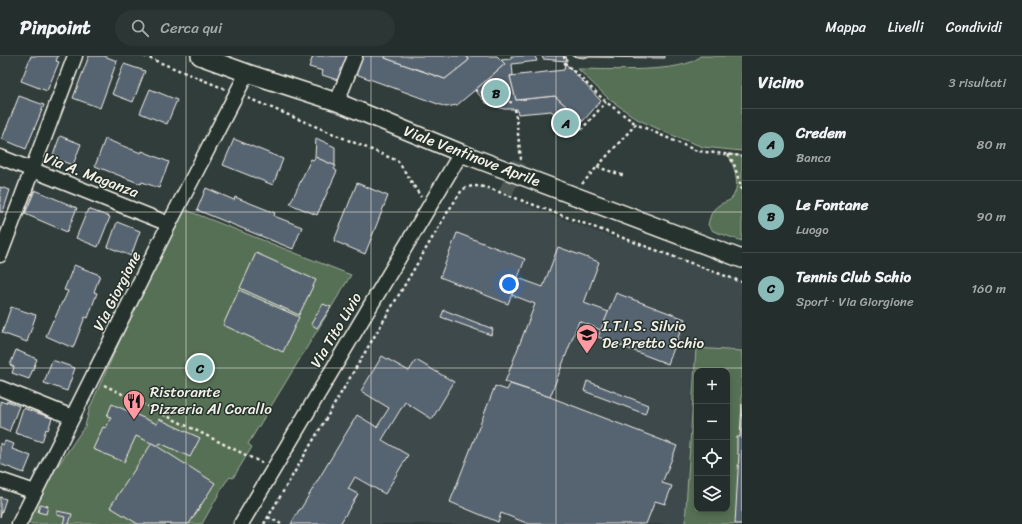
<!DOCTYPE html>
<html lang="it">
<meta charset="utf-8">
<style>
:root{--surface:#242e2c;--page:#2c3634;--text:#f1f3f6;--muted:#a3a8a9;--line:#414a48;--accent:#8bbbb9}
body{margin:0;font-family:Sriracha,sans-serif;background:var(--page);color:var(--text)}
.controls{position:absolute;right:12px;bottom:12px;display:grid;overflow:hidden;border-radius:8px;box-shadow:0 2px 6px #0003}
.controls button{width:36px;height:36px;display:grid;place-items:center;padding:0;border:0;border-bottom:1px solid var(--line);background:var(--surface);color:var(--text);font:20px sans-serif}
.you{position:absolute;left:509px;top:228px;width:14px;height:14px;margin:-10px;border:3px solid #fff;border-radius:50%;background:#1a73e8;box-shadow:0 0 0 6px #1a73e833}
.badge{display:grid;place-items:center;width:26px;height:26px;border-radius:50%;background:var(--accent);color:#111;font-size:13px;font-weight:700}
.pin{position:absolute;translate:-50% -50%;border:2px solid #fff;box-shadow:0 1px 4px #0006}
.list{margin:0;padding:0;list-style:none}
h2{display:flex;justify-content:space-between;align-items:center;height:52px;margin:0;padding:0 16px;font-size:17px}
h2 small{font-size:13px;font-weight:400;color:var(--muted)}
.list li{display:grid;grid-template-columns:26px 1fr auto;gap:12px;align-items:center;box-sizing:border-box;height:72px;padding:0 16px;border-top:1px solid var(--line)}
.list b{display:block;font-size:15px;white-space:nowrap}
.list p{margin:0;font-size:13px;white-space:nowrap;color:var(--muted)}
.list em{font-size:13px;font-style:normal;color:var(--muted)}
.icon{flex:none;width:22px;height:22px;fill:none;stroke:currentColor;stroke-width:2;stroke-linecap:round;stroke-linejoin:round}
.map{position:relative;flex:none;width:742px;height:468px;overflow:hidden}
header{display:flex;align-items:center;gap:24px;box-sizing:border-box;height:56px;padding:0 20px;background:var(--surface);border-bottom:1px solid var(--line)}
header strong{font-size:19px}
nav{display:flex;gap:22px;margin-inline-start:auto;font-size:14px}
.search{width:280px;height:36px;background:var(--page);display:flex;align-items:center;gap:10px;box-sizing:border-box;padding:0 14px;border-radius:22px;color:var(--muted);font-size:15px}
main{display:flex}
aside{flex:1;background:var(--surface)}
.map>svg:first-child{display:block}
.built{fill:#3c484b}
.green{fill:#566f54;stroke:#a5b09e;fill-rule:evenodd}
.building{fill:#576371;stroke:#f4f1e8}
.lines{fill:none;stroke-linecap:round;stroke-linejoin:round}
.minor-tunnel{stroke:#4d5855;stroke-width:14;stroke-dasharray:14 7;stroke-linecap:butt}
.minor-casing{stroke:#f4f1e8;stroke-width:17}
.major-casing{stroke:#f4f1e8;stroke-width:20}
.path{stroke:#f4f1e8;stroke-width:2.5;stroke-dasharray:3 3;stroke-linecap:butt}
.minor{stroke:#26332d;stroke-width:14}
.major{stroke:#26332d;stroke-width:17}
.grid{fill:none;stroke:#f4f1e8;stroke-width:1;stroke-opacity:0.55}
.labels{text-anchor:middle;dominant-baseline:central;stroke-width:3;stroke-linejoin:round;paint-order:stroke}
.street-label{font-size:15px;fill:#f4f1e8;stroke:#26332d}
.poi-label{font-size:15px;fill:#f4f1e8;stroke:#26332d;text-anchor:start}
</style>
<header>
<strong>Pinpoint</strong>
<div class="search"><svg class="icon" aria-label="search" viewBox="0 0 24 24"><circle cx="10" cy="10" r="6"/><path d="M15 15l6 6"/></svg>Cerca qui</div>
<nav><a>Mappa</a><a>Livelli</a><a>Condividi</a></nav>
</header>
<main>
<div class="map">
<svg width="742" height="468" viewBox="0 0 742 468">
<rect width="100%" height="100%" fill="#303d3b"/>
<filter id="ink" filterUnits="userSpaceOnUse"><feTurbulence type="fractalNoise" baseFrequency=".025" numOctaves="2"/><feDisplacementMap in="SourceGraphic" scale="8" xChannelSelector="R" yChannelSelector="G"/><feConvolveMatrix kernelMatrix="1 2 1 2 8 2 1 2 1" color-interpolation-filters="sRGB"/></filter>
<g filter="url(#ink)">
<polygon class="built" points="480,129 542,155 612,181 635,185 742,226 742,295 696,293 685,468 262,468 381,265 462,133 466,131"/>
<g class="green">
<path d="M700 0H742V95L703 91 669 78 637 63 609 43 578 13C602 13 686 18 700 0Z"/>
<path d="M728 98 742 100V185L713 175 708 169C710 159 713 151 723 147 725 146 729 145 731 143 742 131 734 110 728 98Z"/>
<polygon points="181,152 351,219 248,388 252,391 233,422 230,421 225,427 202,468 18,468 85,370 90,351 176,160"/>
<path d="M696 292 742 295V468H685ZM697 315H727V453H697Z"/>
</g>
<g class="building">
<polygon points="31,0 58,0 56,5 59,6 47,35 21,25"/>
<polygon points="89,0 104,0 117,5 100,52 73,42"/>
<polygon points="313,0 350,0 341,25 322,19 323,15 309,11"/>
<polygon points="359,0 386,0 385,2 445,23 469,4 466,0 497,0 505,8 475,34 457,49 446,51 353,17"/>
<polygon points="386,0 466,0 469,4 445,23 385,2"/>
<polygon points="511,0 535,0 537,5 512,8 513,19 510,20 516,44 555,40 583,65 574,73 551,55 518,58 517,53 504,53 486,47 475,34 505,8 501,4 511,3"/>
<polygon points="542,0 566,0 567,5 543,3"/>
<polygon points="572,0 665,0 665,2 585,1 584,2"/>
<polygon points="565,7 601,45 583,65 555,40 516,44 510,20 564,14"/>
<polygon points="124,8 145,15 133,46 112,38"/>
<polygon points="150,33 177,44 167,68 140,57"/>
<polygon points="19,40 44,49 26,93 2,83"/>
<polygon points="60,80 81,88 73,109 52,102"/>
<polygon points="316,82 335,91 335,110 315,101"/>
<polygon points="105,83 141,97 142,95 169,106 159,132 142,126 141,128 95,110"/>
<polygon points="234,83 283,103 273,129 223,109"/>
<polygon points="315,101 336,110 334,113 337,115 317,159 290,148 311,103 314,104"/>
<polygon points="357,127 388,140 365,198 334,185"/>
<polygon points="0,131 10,134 3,156 0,156"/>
<polygon points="206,132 234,144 235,141 275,157 274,160 302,171 293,193 197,154"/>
<polygon points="35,134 77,152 67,176 25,158"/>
<polygon points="88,153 110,161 98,191 76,182"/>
<polygon points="117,166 140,175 131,200 108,191"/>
<polygon points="457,177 525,203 508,248 440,221"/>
<polygon points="558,191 599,206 584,247 609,256 601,274 579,265 550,341 505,326 535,248 512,239 518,222 543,231"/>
<polygon points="256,197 316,224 299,259 240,232"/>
<polygon points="74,209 100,219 94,236 97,237 88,262 85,261 73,292 46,280 53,264 54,264 62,246 63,246 68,235 64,234"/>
<polygon points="239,234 299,261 283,296 223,269"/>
<polygon points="616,237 685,263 668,308 598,281"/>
<polygon points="323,248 331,251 317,272 311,268"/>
<polygon points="11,251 36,259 27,286 2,277"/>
<polygon points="444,254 493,273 491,279 441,261"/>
<polygon points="16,294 37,303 29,323 12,317 14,311 10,309"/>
<polygon points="382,300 409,315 416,304 454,326 432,363 405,346 382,384 408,399 385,438 355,421 348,433 358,438 340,468 291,468 299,454 300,454 357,359 377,371 389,352 361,335"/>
<polygon points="52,304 75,312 67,335 44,327"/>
<polygon points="587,325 648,349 645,358 584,335"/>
<polygon points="510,328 550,341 677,390 662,427 672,430 665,448 655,445 646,468 529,468 501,457 498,466 450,446 495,330 507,334"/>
<polygon points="0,345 6,347 7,345 19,350 9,376 0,372"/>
<polygon points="112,348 157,368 159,363 200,382 190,401 160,387 158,390 136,380 124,406 93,393 103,371 106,372 111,361 107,360"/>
<polygon points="742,348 742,468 735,468 739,398 737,397 737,381 740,381"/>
<polygon points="23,352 52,362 48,374 46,373 42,386 15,377"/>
<polygon points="5,385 14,388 12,393 31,400 24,417 0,408 0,387 3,389"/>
<polygon points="152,387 215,427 189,468 138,468 110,451"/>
<polygon points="0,441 6,443 0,461"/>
<polygon points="40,448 48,450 46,458 38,456"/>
<polygon points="57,455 72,458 69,468 63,468 65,461 57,459"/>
</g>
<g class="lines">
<polyline class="minor-tunnel" points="505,138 521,103"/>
<g class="minor-casing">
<g id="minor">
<polyline points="337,46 355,0"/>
<polyline points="0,101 169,168"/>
<polyline points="0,199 75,0"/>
<polyline points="0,332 72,361"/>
<polyline points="0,424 35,436"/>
<polyline points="19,468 169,168 247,17"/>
<polyline points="241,468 461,97"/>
</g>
</g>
<g class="major-casing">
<polyline id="major" points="200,0 247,17 337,46 461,97 742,203"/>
</g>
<g class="path">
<polyline points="144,0 225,33"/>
<polyline points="564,0 565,7 606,46 636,68"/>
<polyline points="475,34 513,47"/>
<polyline points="248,42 398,105 421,141"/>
<polyline points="515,53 521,103 522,103"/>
<polyline points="581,74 606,46"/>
<polyline points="728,98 734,108 742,135"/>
<polyline points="597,111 625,120"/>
<polyline points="582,128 597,111 636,68 697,95 742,100"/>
<polyline points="104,329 262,407"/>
<polyline points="268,461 281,468"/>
<path d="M264 468 447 157 462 134C471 128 481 130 491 133L742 226"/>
</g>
<use href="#minor" class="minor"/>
<use href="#major" class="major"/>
</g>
</g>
<path class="grid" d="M186 0V468M371 0V468M556 0V468M0 156H742M0 312H742"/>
<defs>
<g id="school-pin" transform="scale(1.15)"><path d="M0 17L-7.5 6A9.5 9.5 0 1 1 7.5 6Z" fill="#ff9aa2" stroke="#26332d"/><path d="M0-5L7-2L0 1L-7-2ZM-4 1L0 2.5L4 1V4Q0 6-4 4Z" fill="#111"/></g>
<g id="restaurant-pin" transform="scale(1.15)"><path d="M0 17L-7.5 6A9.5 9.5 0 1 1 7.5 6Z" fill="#ff9aa2" stroke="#26332d"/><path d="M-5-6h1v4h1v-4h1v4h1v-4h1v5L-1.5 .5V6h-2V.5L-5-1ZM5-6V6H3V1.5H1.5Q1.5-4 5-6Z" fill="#111"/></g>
</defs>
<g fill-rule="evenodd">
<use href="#school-pin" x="587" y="279"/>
<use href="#restaurant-pin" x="134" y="345"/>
</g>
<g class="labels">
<g class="street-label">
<text transform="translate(472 100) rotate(21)">Viale Ventinove Aprile</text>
<text transform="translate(91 119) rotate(21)">Via A. Maganza</text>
<text transform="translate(117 235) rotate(-63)">Via Giorgione</text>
<text transform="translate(336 274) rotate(-59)">Via Tito Livio</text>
</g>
<g class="poi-label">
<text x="602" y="270">I.T.I.S. Silvio<tspan x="602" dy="17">De Pretto Schio</tspan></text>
<text x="150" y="336">Ristorante<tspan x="150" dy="17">Pizzeria Al Corallo</tspan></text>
</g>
</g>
</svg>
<div class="controls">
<button>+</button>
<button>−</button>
<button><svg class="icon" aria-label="locate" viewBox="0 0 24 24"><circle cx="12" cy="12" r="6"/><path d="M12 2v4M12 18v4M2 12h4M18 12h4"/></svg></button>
<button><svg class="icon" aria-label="layers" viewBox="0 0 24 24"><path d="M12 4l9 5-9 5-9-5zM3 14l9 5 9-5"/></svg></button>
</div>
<div class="you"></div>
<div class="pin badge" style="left:566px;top:67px">A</div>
<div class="pin badge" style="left:496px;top:37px">B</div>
<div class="pin badge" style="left:200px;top:312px">C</div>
</div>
<aside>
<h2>Vicino<small>3 risultati</small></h2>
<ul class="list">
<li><span class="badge">A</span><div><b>Credem</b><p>Banca</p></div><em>80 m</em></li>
<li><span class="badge">B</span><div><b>Le Fontane</b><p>Luogo</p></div><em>90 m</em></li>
<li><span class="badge">C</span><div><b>Tennis Club Schio</b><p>Sport · Via Giorgione</p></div><em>160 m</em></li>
</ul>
</aside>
</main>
